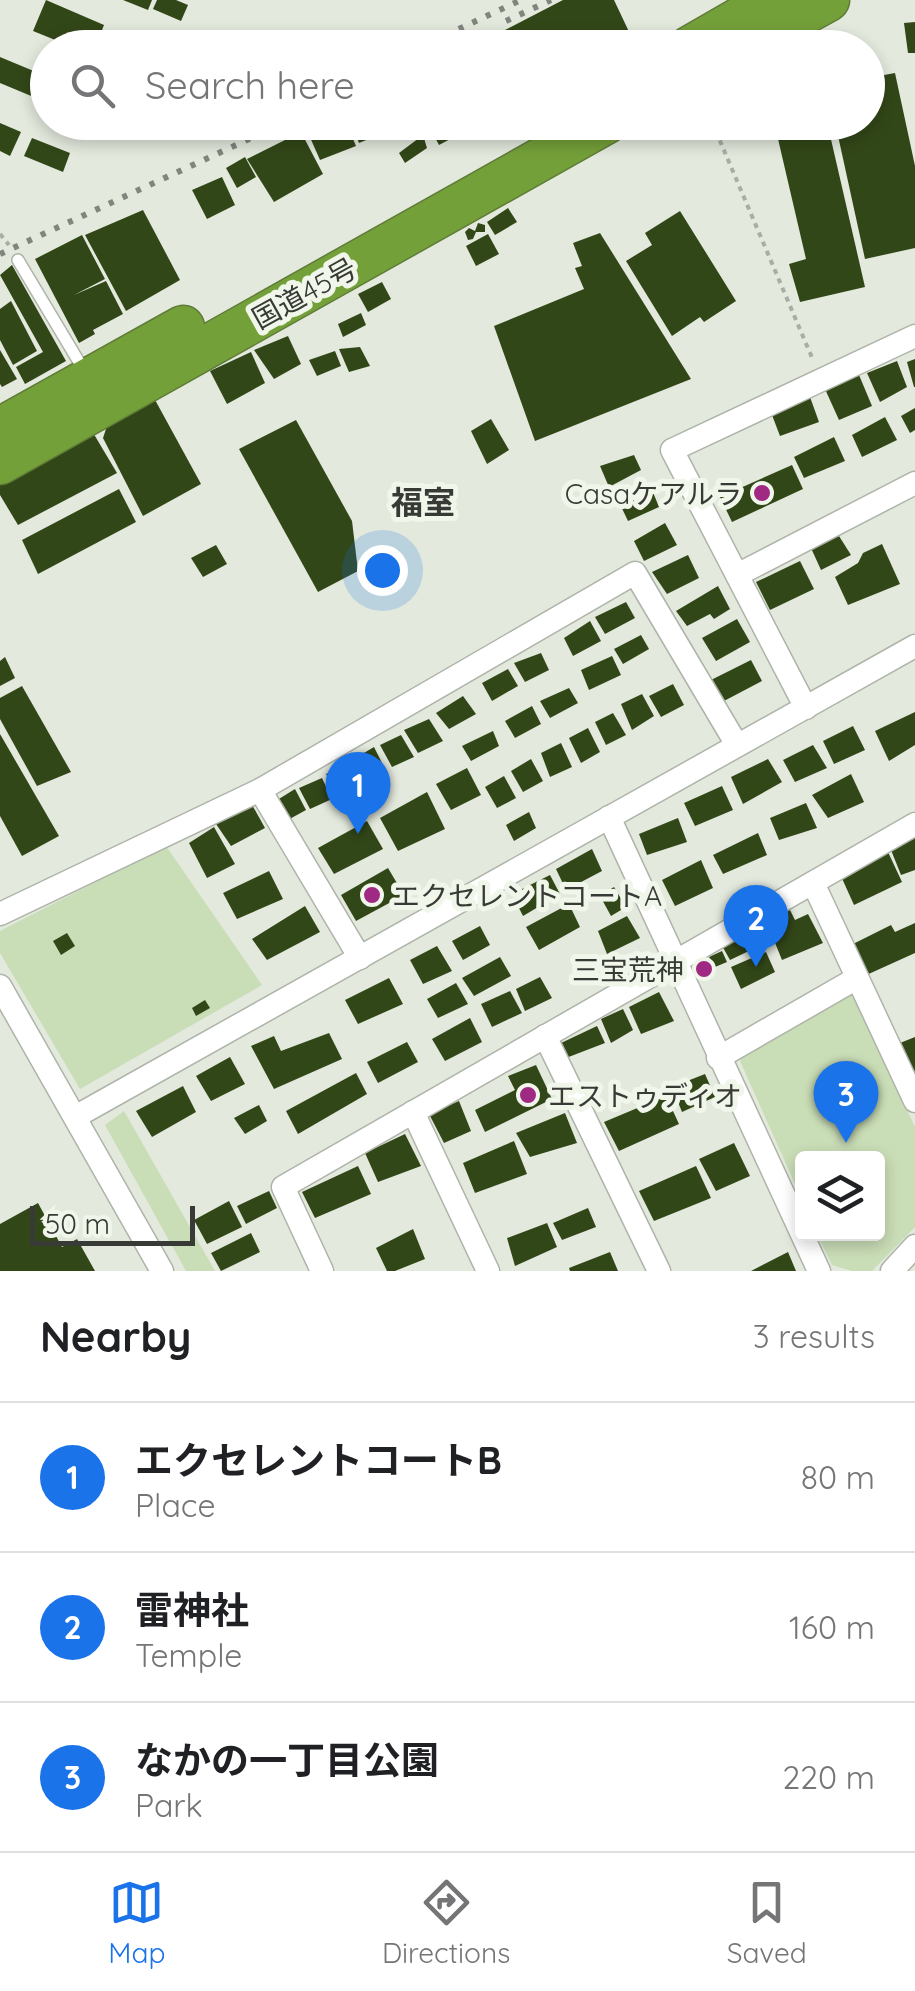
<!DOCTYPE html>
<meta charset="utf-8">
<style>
:root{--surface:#fff;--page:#f6f6f6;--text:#202124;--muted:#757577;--line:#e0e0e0;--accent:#1a73e8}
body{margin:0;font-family:Quicksand,"Noto Sans JP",sans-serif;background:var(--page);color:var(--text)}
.controls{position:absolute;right:30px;bottom:30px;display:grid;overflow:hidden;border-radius:10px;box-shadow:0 5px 15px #0003}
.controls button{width:90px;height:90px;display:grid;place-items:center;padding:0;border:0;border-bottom:2px solid var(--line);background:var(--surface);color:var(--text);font:50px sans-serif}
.scale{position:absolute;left:30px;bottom:25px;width:165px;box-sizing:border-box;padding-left:10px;border:5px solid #383a36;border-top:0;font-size:28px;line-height:35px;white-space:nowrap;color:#383a36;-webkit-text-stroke:8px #f0f6ea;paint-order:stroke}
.you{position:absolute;left:382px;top:570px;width:35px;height:35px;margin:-25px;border:8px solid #fff;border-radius:50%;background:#1a73e8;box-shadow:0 0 0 15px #1a73e833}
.badge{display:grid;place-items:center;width:65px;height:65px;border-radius:50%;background:var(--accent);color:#fff;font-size:32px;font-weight:700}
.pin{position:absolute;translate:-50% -82px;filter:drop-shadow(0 2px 5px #0008)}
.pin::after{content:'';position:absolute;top:52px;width:35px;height:30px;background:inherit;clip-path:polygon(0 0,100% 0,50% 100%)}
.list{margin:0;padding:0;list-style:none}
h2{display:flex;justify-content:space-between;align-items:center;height:130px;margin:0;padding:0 40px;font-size:42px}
h2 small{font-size:32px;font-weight:400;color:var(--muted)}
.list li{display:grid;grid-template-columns:65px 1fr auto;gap:30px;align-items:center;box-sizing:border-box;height:150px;padding:0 40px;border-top:2px solid var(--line)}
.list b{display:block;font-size:38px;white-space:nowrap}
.list p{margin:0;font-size:32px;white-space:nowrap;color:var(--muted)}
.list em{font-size:32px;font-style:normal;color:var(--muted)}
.icon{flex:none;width:55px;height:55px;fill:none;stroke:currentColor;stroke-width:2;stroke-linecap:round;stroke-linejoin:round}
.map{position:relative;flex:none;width:915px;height:1271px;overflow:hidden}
.search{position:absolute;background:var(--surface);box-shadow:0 5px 15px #0003;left:30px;right:30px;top:30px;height:110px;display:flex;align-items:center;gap:25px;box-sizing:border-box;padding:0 35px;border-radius:55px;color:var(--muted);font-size:38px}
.sheet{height:580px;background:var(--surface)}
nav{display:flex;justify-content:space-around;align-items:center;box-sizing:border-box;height:140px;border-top:2px solid var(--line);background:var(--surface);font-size:28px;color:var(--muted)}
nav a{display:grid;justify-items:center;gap:5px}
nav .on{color:var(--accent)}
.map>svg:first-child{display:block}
.green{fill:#c9ddb6}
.building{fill:#324718}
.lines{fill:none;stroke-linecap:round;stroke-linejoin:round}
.lane-casing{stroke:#aeb4a9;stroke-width:14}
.street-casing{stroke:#aeb4a9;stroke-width:25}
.highway-casing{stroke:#5f7c38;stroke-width:45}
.path{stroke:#a9aea5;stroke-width:4;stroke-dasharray:5 5;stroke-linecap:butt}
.lane{stroke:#fff;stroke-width:11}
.street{stroke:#fff;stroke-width:22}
.highway{stroke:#74a039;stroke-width:42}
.rail{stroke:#82857e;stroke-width:6;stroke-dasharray:5 10;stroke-linecap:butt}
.poi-dot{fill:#a02a83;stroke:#f0f6ea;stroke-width:4}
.labels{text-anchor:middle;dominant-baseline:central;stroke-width:10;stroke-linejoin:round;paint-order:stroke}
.street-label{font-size:28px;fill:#383a36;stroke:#f0f6ea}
.poi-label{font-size:28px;fill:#383a36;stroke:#f0f6ea;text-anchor:end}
.quarter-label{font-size:32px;font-weight:bold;fill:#383a36;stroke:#f0f6ea}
</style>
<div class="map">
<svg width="915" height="1271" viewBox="0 0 915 1271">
<rect width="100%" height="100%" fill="#e3e9dd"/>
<g class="green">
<polygon points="166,846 262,985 80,1089 0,953 0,931"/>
<polygon points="851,992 915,1127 915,1227 872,1271 852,1271 832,1265 817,1234 878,1234 878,1158 802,1158 802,1200 737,1054"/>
<polygon points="124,1111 215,1271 186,1271 105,1125"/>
</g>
<g class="building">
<polygon points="46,0 104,25 95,48 75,48 33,31"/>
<polygon points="123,0 152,0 148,10"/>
<polygon points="157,0 176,0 188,5 181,21 153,9"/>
<polygon points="563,0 614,0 631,36 609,48 511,48 503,31"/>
<polygon points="915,22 915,53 908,53 904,23"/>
<polygon points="110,32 151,47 151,48 104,48"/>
<polygon points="829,32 831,48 815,48 813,34"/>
<polygon points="0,57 48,77 48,103 0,83"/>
<polygon points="895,73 915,166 915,248 865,259 835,122 868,122 868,78"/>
<polygon points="91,122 128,122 122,135"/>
<polygon points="312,122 346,122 356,146 320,160 305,126"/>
<polygon points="351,122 408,122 408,123 359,143"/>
<polygon points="440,122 473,122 475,126 439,145 430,128"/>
<polygon points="781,122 827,122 865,287 800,302 789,264 806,259 775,126"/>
<polygon points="0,123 21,132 10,156 0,151"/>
<polygon points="301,132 323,174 274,202 247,159"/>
<polygon points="423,135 427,148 405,163 399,153"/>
<polygon points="32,138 70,153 63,172 24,156"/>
<polygon points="245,157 256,177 237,188 226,168"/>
<polygon points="222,177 235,205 207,219 192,190"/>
<polygon points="508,208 517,222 495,235 487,222"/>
<polygon points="143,210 180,280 126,311 85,235"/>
<polygon points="680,211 736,301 704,322 700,317 672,336 626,261 652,245 645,233"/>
<polygon points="478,223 485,225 485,232 476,232 473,239 468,240 465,232 469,228 475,231"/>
<polygon points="600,233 691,379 535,441 494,326 584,289 575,268 582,266 573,243"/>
<polygon points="488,234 499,254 476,266 466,246"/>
<polygon points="82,235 105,279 74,295 106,281 123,314 93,330 95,334 79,343 35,259"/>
<polygon points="12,265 66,361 25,384 16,367 43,352 0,275"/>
<polygon points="382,282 391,299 368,312 358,294"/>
<polygon points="11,301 37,351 13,365 0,340 0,309"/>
<polygon points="361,313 366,325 343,337 338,324"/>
<polygon points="288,336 301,364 274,379 254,350"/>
<polygon points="360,347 370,366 349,372 339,349"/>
<polygon points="0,350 17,379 2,387 0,384"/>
<polygon points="335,351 341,366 317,376 309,360"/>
<polygon points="251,352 265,383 227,404 210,371"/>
<polygon points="915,359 915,387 914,387 907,362"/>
<polygon points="897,361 907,387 880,402 867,373"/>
<polygon points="859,375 872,406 839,420 825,389"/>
<polygon points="810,397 819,422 780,436 772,415"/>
<polygon points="154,398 201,484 143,516 103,438 109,420"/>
<polygon points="915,408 915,430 910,433 901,416"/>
<polygon points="885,417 897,440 862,457 852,435"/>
<polygon points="491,419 509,450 487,464 471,431"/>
<polygon points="296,420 352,521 358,571 318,592 239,449"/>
<polygon points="92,431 117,473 18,525 0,495 0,482"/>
<polygon points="834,437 845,461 804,478 794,457"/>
<polygon points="634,455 641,470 609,487 600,466"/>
<polygon points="792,465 803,489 732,522 720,497"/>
<polygon points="650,485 659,507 628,521 618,500"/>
<polygon points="119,489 136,522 38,574 22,540"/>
<polygon points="665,523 677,545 644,561 634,541"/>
<polygon points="839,536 851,555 821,570 811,548"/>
<polygon points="882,544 900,584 848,605 835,577 858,563 863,553"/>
<polygon points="216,545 227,564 203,577 191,558"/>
<polygon points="688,555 699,578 667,594 652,572"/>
<polygon points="800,561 814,589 770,610 756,582"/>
<polygon points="718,586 730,609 714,619 710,614 687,626 676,611"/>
<polygon points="626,602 635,618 605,634 595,617"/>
<polygon points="737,619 750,642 716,661 702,638"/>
<polygon points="590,621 601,641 573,656 564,638"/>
<polygon points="641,635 649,649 623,664 614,649"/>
<polygon points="541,653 549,670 525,682 514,663"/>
<polygon points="612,656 621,675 589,690 581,670"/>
<polygon points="5,657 15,678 0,686 0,661"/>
<polygon points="751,660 762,681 724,701 711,680"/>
<polygon points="508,669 518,686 492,701 482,683"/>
<polygon points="673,684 684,705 661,717 649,696"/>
<polygon points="22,686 71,772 37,786 0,719 0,698"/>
<polygon points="569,688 578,703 550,718 540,701"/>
<polygon points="642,694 654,716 632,730 621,704"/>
<polygon points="463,696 476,714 449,729 436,713"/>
<polygon points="532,706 541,724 515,738 505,721"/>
<polygon points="915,712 915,745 889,761 875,731"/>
<polygon points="613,713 626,735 606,745 595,722"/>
<polygon points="429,719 443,741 418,753 404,730"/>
<polygon points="853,726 865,750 834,764 823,741"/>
<polygon points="588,728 600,752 581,763 569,738"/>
<polygon points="493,731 499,746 471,761 462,746"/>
<polygon points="0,734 59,836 22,856 0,816"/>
<polygon points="401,735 414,757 392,767 380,745"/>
<polygon points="561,743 572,767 550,777 541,753"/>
<polygon points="813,745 827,768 795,782 783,760"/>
<polygon points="374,747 385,769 365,779 352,760"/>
<polygon points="531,759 543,781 523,792 511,771"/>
<polygon points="768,759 782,782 743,804 731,777"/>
<polygon points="348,764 361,788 338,797 326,774"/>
<polygon points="467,768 481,795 451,810 436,784"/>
<polygon points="851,774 864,802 828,818 812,795"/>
<polygon points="504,776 516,798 497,808 485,787"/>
<polygon points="322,778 332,799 310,809 299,788"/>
<polygon points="722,786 733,810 695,826 684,803"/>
<polygon points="295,789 306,810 286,821 274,802"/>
<polygon points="427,792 445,829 398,851 380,818"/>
<polygon points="251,803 265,828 231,846 214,821"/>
<polygon points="806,803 817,828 779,840 770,818"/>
<polygon points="529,812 536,828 514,841 506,825"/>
<polygon points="678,818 687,842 647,855 639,834"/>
<polygon points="367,821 383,849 334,874 318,848"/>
<polygon points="214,827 235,864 207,878 189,843"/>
<polygon points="758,833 767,855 723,874 713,855"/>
<polygon points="915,838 915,870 901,875 891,850"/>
<polygon points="592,849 602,871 566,890 556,869"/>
<polygon points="888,852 902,882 854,905 840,874"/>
<polygon points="701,860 713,888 675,906 662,880"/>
<polygon points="388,868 404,895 356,921 341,895"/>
<polygon points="269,871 283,899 237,919 223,893"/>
<polygon points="550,875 560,894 523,916 512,894"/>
<polygon points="614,887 626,907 611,916 600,896"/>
<polygon points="569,904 580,927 539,950 526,927"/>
<polygon points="305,906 320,932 267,960 252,939"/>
<polygon points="790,910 795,920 808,914 823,943 782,960 767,923"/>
<polygon points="627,916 640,938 607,954 598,931"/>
<polygon points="915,923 915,953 862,977 849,946 891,925 895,932"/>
<polygon points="480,926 490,945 463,960 452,941"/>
<polygon points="67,933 75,946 61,955 53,941"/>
<polygon points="742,933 751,950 730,960 721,944"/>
<polygon points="437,946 452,971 423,984 410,960"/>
<polygon points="722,951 727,962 715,967 709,957"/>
<polygon points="766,952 775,972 741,989 731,967"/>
<polygon points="500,957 511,976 474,996 462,978"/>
<polygon points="708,961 712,971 700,976 696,965"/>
<polygon points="540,977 552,998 525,1011 516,989"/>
<polygon points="389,978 403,1004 358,1024 345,1000"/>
<polygon points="456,983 468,1004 438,1018 427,999"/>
<polygon points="510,991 522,1013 492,1027 481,1004"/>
<polygon points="659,992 674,1021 641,1034 629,1007"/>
<polygon points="205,1000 210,1008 196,1016 192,1008"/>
<polygon points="623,1009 633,1030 611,1043 601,1019"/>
<polygon points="470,1018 482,1042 445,1061 432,1039"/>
<polygon points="597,1026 605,1043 566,1058 561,1043"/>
<polygon points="329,1033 342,1059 274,1089 251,1046 274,1036 281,1051"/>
<polygon points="915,1037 915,1084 895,1045"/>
<polygon points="407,1042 418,1062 378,1083 367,1062"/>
<polygon points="230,1057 245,1084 211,1101 196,1076"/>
<polygon points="536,1065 552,1099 485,1132 475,1110 515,1090 508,1076"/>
<polygon points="356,1073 367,1094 298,1134 286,1111"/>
<polygon points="705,1074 715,1097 682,1112 672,1087"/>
<polygon points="183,1086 196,1112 152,1137 136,1111"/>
<polygon points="666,1096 679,1124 619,1151 604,1122"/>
<polygon points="459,1101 471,1131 444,1143 429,1114"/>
<polygon points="259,1105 267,1121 245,1134 234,1118"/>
<polygon points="565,1113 577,1143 530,1157 516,1133"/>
<polygon points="405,1134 421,1166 378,1182 365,1153"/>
<polygon points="514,1141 527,1174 475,1193 463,1163"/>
<polygon points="734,1143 750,1176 716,1191 699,1159"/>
<polygon points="358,1166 371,1194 315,1218 302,1192"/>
<polygon points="696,1166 711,1198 654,1221 639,1191"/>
<polygon points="269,1191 277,1208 246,1224 237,1206"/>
<polygon points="229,1201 242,1227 207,1244 194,1220"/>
<polygon points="38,1203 62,1247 77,1239 95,1271 0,1271 0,1224"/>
<polygon points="588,1208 596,1227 562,1240 553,1223"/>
<polygon points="547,1223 557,1247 515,1266 507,1238"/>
<polygon points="413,1229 425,1259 395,1271 387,1271 376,1248"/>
<polygon points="251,1233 260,1252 221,1271 211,1253"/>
<polygon points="610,1252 618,1271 570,1271 569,1268"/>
<polygon points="788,1252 796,1271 751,1271"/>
</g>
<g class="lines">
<g class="lane-casing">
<polyline id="lane" points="18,260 85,372"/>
</g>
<g class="street-casing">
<g id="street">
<polyline points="737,575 915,483"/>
<polyline points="806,708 672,450 915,336"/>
<polyline points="609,817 819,1271"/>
<polyline points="813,883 915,1101"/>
<polyline points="0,914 260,790"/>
<polyline points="360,958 260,790 635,573 737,745"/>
<polyline points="0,986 162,1271"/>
<polyline points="545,1036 659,1271"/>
<polyline points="718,1058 857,978"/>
<polyline points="413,1112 488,1271"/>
<polyline points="75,1117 915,646"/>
<polyline points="322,1271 283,1187 915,824"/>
<polyline points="892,1271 915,1246"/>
</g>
</g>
<g class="highway-casing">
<g id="highway">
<polyline points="689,48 767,3"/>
<polyline points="741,48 828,0"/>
<polyline points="0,429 183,327"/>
<polyline points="0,463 607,122"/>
</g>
</g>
<g class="path">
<polyline points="712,122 813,360"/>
<polyline points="0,234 9,245"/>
</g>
<use href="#lane" class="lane"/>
<use href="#street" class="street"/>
<use href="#highway" class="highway"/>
<g class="rail">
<polyline points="506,21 551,0"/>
<polyline points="418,48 521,0"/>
<polyline points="0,254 286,122"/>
</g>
</g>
<g class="poi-dot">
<circle cx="762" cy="493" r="10"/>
<circle cx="372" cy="895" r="10"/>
<circle cx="704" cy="969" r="10"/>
<circle cx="528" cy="1095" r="10"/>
</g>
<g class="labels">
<g class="street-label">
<text transform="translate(304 293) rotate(-29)">国道45号</text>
</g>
<g class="poi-label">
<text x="742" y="493">Casaケアルラ</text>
<text x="392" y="895" text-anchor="start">エクセレントコートA</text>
<text x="684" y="969">三宝荒神</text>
<text x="548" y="1095" text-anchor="start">エストゥディオ</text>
</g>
<g class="quarter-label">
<text x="423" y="502">福室</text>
</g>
</g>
</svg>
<div class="controls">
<button><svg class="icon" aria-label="layers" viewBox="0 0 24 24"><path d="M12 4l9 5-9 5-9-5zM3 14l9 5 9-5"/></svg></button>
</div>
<div class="scale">50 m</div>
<div class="you"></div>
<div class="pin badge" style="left:358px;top:834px">1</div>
<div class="pin badge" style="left:756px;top:967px">2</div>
<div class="pin badge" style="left:846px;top:1143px">3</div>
<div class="search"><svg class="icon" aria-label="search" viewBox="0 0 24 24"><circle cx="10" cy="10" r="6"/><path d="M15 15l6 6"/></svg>Search here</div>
</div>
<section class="sheet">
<h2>Nearby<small>3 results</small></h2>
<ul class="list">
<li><span class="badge">1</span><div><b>エクセレントコートB</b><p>Place</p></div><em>80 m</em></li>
<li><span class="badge">2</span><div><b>雷神社</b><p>Temple</p></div><em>160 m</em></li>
<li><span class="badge">3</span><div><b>なかの一丁目公園</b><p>Park</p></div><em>220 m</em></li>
</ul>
</section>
<nav>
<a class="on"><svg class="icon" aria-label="map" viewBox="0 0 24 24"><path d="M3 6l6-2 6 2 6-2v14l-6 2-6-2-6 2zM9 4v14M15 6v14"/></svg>Map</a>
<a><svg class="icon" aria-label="directions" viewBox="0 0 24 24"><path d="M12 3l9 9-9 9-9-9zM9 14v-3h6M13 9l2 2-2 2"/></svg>Directions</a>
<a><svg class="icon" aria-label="saved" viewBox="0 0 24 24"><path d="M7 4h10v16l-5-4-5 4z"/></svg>Saved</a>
</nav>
